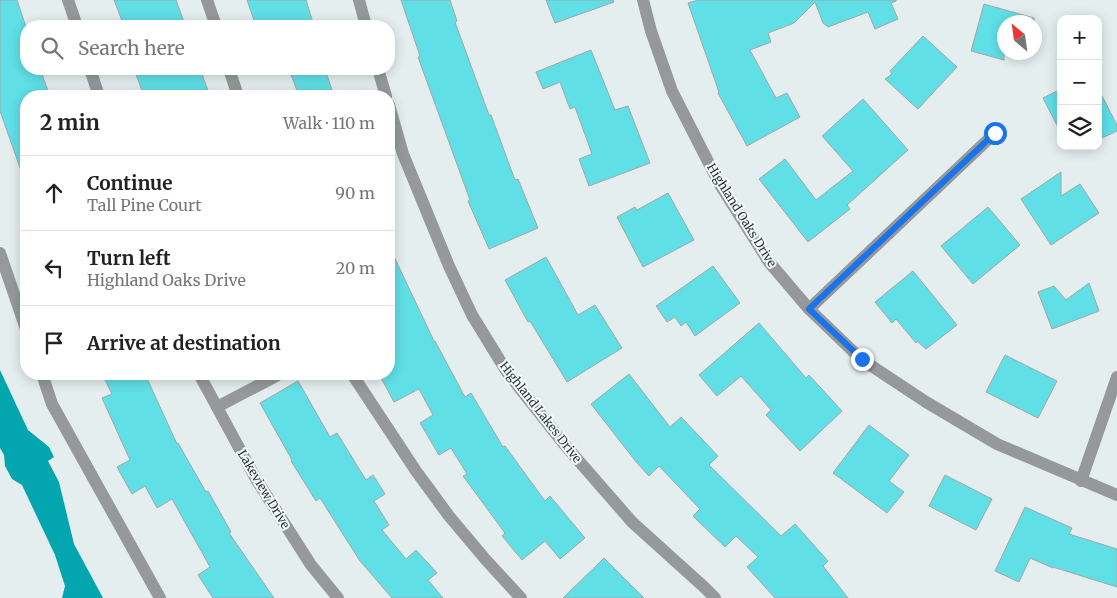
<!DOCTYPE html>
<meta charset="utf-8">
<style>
:root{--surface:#fff;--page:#f2f2f2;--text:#222;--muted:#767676;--line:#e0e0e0}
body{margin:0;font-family:Merriweather,serif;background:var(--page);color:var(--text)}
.controls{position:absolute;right:15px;top:15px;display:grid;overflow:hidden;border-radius:10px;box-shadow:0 2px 12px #0003}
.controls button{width:45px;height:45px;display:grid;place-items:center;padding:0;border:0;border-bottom:1px solid var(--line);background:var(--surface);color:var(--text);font:25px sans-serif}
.compass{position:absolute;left:997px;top:15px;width:45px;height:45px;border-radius:50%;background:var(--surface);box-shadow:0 2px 12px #0003;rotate:331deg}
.stop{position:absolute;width:15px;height:15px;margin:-11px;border:4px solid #1a73e8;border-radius:50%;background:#fff}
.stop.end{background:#1a73e8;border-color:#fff;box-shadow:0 1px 5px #0008}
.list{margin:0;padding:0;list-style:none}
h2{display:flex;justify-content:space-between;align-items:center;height:65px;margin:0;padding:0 20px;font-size:21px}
h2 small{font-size:16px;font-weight:400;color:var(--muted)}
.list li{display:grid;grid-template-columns:32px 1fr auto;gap:15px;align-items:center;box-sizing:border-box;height:75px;padding:0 20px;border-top:1px solid var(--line)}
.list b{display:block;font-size:19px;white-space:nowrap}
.list p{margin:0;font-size:16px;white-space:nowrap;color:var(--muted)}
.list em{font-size:16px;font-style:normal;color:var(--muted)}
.icon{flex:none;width:28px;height:28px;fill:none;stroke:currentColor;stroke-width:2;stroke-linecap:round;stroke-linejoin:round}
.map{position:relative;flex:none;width:1117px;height:598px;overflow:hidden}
.search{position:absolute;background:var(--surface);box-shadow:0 2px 12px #0003;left:20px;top:20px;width:375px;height:55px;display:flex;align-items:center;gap:12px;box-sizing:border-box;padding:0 18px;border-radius:20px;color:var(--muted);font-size:19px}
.panel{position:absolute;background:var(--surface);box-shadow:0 2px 12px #0003;left:20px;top:90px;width:375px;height:290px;border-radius:20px}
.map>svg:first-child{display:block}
.water{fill:#03a6ae}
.building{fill:#60dfe7;stroke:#a0a8a9}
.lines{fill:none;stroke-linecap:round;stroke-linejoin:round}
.minor{stroke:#96999a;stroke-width:12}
.route{stroke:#1a73e8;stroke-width:6}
.labels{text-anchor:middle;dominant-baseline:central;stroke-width:4;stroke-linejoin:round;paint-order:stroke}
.street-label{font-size:12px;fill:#303333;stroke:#f2fbfc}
</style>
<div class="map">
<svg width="1117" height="598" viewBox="0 0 1117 598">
<rect width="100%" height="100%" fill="#e5eeef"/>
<polygon class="water" points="0,370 28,430 49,447 54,457 48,461 59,482 74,544 103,598 62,598 65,586 55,555 22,485 12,479 5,466 4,455 0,448"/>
<g class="building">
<polygon points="0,0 17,0 26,27 26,69 40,69 50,96 26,96 26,179 24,179 0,111"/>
<polygon points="114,0 176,0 184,22 172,26 124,26"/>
<polygon points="247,0 306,0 314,26 256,26"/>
<polygon points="401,0 450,0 457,21 455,22 489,115 491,115 515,180 518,179 538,228 489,249 468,201 470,200 418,57 420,56"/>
<polygon points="546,0 613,0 614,2 555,23"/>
<polygon points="698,0 896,0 896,1 891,3 898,19 875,29 868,12 828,27 823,23 815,2 794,23 768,33 771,42 750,50 776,98 787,93 800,117 747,146 718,93 719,92 688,3"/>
<polygon points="984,4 1034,18 1034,22 1004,22 1004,60 971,51"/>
<polygon points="923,36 957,67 918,109 885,79 892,74 890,71"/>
<polygon points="591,50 615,110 628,106 650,163 589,186 579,159 592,154 575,107 570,109 560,82 543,89 536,72"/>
<polygon points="134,69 200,69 210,96 144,96"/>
<polygon points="289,69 325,69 334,96 299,96"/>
<polygon points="1098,88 1117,125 1117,131 1098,140"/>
<polygon points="1061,89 1061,133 1043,98"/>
<polygon points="863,99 908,150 847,205 850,209 808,242 759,179 785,159 816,200 853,171 822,136"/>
<polygon points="1061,172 1061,196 1080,184 1099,213 1051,245 1021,199"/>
<polygon points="668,193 694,240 643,267 617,217 635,207 637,210"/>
<polygon points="988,207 1020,245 973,284 941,246"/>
<polygon points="389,246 434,341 435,341 465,397 471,393 503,447 505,446 545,501 550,496 585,538 560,559 545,541 522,560 502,536 505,533 463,476 467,474 451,448 439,455 420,423 433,415 419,389 394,402 379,374 389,374"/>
<polygon points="546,257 578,315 595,305 622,348 567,382 530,321 528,322 505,280"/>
<polygon points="713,266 740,303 695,336 686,322 681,326 675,317 667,322 656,306"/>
<polygon points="913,271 957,325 926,349 917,341 916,343 896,319 892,323 875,302"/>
<polygon points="1089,283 1099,311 1052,329 1038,292 1054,286 1066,300"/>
<polygon points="759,323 806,378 809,375 842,411 800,451 766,415 771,410 741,376 717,396 699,375"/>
<polygon points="1005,355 1057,381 1038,418 986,392"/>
<polygon points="102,374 145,374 177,444 178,443 206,492 208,491 231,532 229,533 274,598 213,598 198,575 210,567 172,499 157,508 145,486 132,494 117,467 130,460 102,398 112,394"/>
<polygon points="629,374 670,427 681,417 718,456 709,465 781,536 795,524 828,561 823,566 848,598 775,598 747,567 758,557 736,536 725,547 693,516 700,509 659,466 649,476 637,463 591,404"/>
<polygon points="298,381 330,437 337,433 366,480 373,475 385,494 374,501 389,525 382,530 406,559 416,550 437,573 428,580 443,598 392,598 360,561 320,498 316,501 291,461 292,460 260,403"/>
<polygon points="869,425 909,455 889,481 904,492 887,513 833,473"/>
<polygon points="945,475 992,499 976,530 929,506"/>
<polygon points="1025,507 1072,528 1069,534 1117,549 1117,587 1053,567 1053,568 1030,558 1019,582 995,571"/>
<polygon points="604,558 644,598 563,598 597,565"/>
</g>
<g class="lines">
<g class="minor">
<polyline points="68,0 77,26"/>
<polyline points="207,0 216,26"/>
<polyline points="359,0 366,26"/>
<polyline points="643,0 651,31 672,91 719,183 769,262 809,309 861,359 926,402 997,444 1117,495"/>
<polyline points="90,69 99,96"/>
<polyline points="229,69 238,96"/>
<polyline points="378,69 386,96"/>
<polyline points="389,105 403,154 449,266 472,315 507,372 564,444 632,522 704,587 715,598"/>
<polyline points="0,253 26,329"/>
<polyline points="809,309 995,133"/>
<polyline points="42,374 52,404 160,598"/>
<polyline points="199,374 256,479 311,565 338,598"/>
<polyline points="352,374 416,471 449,516 486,560 521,598"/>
<polyline points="217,407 280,374"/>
<polyline points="1081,481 1117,377"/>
</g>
</g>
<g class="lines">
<polyline class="route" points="862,359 809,309 995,133"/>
</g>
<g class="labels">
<g class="street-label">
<text transform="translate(742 215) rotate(58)">Highland Oaks Drive</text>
<text transform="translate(541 412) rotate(52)">Highland Lakes Drive</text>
<text transform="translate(264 489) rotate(59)">Lakeview Drive</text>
</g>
</g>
</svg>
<div class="controls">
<button>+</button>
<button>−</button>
<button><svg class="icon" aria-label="layers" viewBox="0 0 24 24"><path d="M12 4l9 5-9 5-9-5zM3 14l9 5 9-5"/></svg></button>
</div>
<svg class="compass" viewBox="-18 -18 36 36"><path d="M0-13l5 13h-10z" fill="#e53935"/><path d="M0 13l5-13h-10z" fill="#767676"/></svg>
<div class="stop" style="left:995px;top:133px"></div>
<div class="stop end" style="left:862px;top:359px"></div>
<div class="search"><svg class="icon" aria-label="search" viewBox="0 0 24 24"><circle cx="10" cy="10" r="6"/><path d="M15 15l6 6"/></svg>Search here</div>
<section class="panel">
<h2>2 min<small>Walk · 110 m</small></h2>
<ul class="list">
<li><svg class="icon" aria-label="ahead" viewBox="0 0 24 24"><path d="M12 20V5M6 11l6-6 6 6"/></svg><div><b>Continue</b><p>Tall Pine Court</p></div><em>90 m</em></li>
<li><svg class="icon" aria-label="left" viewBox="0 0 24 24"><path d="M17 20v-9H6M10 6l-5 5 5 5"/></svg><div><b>Turn left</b><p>Highland Oaks Drive</p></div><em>20 m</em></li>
<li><svg class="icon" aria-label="arrive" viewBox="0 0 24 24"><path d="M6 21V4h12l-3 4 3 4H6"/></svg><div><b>Arrive at destination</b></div></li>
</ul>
</section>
</div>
